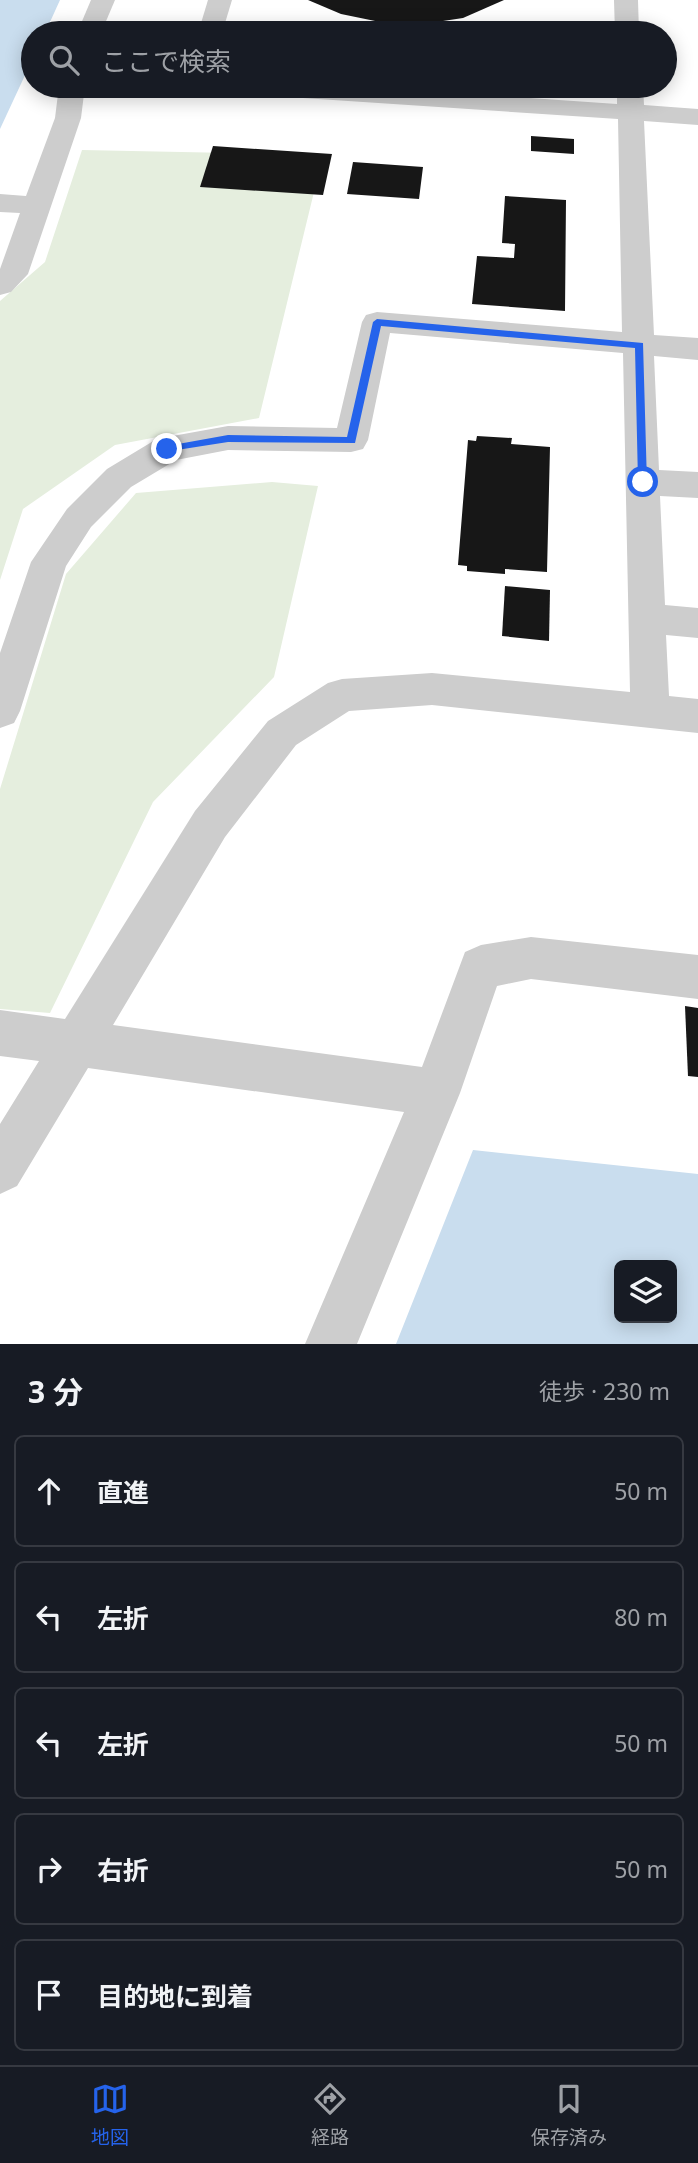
<!DOCTYPE html>
<html lang="ja">
<meta charset="utf-8">
<style>
:root{--surface:#171b24;--page:#20242c;--text:#f1f3f6;--muted:#9ea1a6;--line:#363941;--accent:#2563eb}
body{margin:0;font-family:"Noto Sans","Noto Sans JP",sans-serif;background:var(--page);color:var(--text)}
.controls{position:absolute;right:21px;bottom:21px;display:grid;overflow:hidden;border-radius:10px;box-shadow:0 4px 18px #0003}
.controls button{width:63px;height:63px;display:grid;place-items:center;padding:0;border:0;border-bottom:2px solid var(--line);background:var(--surface);color:var(--text);font:35px sans-serif}
.stop{position:absolute;width:21px;height:21px;margin:-16px;border:5px solid #2563eb;border-radius:50%;background:#fff}
.stop.end{background:#2563eb;border-color:#fff;box-shadow:0 2px 7px #0008}
.list{margin:0;padding:0;list-style:none}
h2{display:flex;justify-content:space-between;align-items:center;height:91px;margin:0;padding:0 28px;font-size:30px}
h2 small{font-size:23px;font-weight:400;color:var(--muted)}
.list li{display:grid;grid-template-columns:46px 1fr auto;gap:21px;align-items:center;box-sizing:border-box;height:112px;margin:0 14px 14px;padding:0 14px;border:2px solid var(--line);border-radius:10px}
.list b{display:block;font-size:26px;white-space:nowrap}
.list em{font-size:23px;font-style:normal;color:var(--muted)}
.icon{flex:none;width:38px;height:38px;fill:none;stroke:currentColor;stroke-width:2;stroke-linecap:round;stroke-linejoin:round}
.map{position:relative;flex:none;width:698px;height:1344px;overflow:hidden}
.search{position:absolute;background:var(--surface);box-shadow:0 4px 18px #0003;left:21px;right:21px;top:21px;height:77px;display:flex;align-items:center;gap:18px;box-sizing:border-box;padding:0 24px;border-radius:38px;color:var(--muted);font-size:26px}
.sheet{height:721px;background:var(--surface)}
nav{display:flex;justify-content:space-around;align-items:center;box-sizing:border-box;height:98px;border-top:2px solid var(--line);background:var(--surface);font-size:19px;color:var(--muted)}
nav a{display:grid;justify-items:center;gap:4px}
nav .on{color:var(--accent)}
.map>svg:first-child{display:block}
.green{fill:#e5eede}
.water{fill:#c9ddee;fill-rule:evenodd}
.building{fill:#171717}
.lines{fill:none;stroke-linecap:round;stroke-linejoin:round}
.minor{fill:#cdcdcd;fill-rule:evenodd}
.route{fill:#2563eb}
</style>
<div class="map">
<svg width="698" height="1344" viewBox="0 0 698 1344">
<rect width="100%" height="100%" fill="#fff"/>
<g class="green">
<polygon points="82,150 323,155 259,418 115,445 23,509 0,580 0,301 45,262"/>
<polygon points="272,482 318,486 274,677 153,802 50,1013 0,1009 0,789 66,574 136,493"/>
</g>
<g class="water">
<polygon points="0,0 60,0 45,33 33,33 33,58 0,129"/>
<path d="M473 1150 698 1174V1344H396ZM619 1265H672V1318H619Z"/>
</g>
<g class="building">
<polygon points="308,0 504,0 463,18 423,24 380,22 341,14"/>
<polygon points="531,136 574,139 574,154 531,151"/>
<polygon points="213,146 332,154 323,195 200,187"/>
<polygon points="353,162 423,167 419,199 347,194"/>
<polygon points="505,196 566,200 565,311 472,304 477,256 514,258 515,244 502,243"/>
<polygon points="477,436 512,438 511,444 550,447 547,572 505,569 505,574 467,571 467,566 458,565 468,440 476,441"/>
<polygon points="505,586 550,590 549,641 502,636"/>
<polygon points="685,1006 698,1008 698,1077 688,1076"/>
</g>
<g class="lines">
<g class="minor">
<polygon points="91,0 115,0 101,33 77,33"/>
<polygon points="208,0 232,0 222,33 198,33"/>
<polygon points="614,0 638,0 639,33 615,33"/>
<polygon points="59,86 85,86 81,118 28,274 11,292 0,295 0,269 20,213 0,212 0,194 26,196 55,118"/>
<polygon points="231,86 355,86 617,104 617,86 643,86 644,105 698,109 698,125 644,121 654,335 698,338 698,360 654,356 659,470 698,472 698,498 660,496 665,605 698,608 698,638 666,635 669,696 698,699 698,733 432,705 349,711 296,745 225,837 113,1025 422,1067 465,952 481,945 531,937 698,955 698,999 531,979 497,986 460,1093 357,1344 305,1344 404,1112 88,1068 17,1186 0,1194 0,1124 39,1061 0,1056 0,1010 65,1019 195,811 268,721 328,683 342,679 432,673 630,692 623,353 390,333 368,440 363,449 351,452 228,450 176,460 131,487 91,527 66,566 20,711 14,723 0,728 0,653 31,562 67,509 107,469 155,440 167,437 228,426 337,428 362,322 366,315 377,312 622,332 618,119 244,94 235,92"/>
</g>
</g>
<polygon class="route" points="377,319 643,343 647,484 640,484 638,482 635,348 381,326 355,443 228,442 164,452 162,449 167,446 228,435 347,437 373,322"/>
</svg>
<div class="controls">
<button><svg class="icon" aria-label="layers" viewBox="0 0 24 24"><path d="M12 4l9 5-9 5-9-5zM3 14l9 5 9-5"/></svg></button>
</div>
<div class="stop" style="left:643px;top:482px"></div>
<div class="stop end" style="left:167px;top:449px"></div>
<div class="search"><svg class="icon" aria-label="search" viewBox="0 0 24 24"><circle cx="10" cy="10" r="6"/><path d="M15 15l6 6"/></svg>ここで検索</div>
</div>
<section class="sheet">
<h2>3 分<small>徒歩 · 230 m</small></h2>
<ul class="list">
<li><svg class="icon" aria-label="ahead" viewBox="0 0 24 24"><path d="M12 20V5M6 11l6-6 6 6"/></svg><div><b>直進</b></div><em>50 m</em></li>
<li><svg class="icon" aria-label="left" viewBox="0 0 24 24"><path d="M17 20v-9H6M10 6l-5 5 5 5"/></svg><div><b>左折</b></div><em>80 m</em></li>
<li><svg class="icon" aria-label="left" viewBox="0 0 24 24"><path d="M17 20v-9H6M10 6l-5 5 5 5"/></svg><div><b>左折</b></div><em>50 m</em></li>
<li><svg class="icon" aria-label="right" viewBox="0 0 24 24"><path d="M7 20v-9h11M14 6l5 5-5 5"/></svg><div><b>右折</b></div><em>50 m</em></li>
<li><svg class="icon" aria-label="arrive" viewBox="0 0 24 24"><path d="M6 21V4h12l-3 4 3 4H6"/></svg><div><b>目的地に到着</b></div></li>
</ul>
</section>
<nav>
<a class="on"><svg class="icon" aria-label="map" viewBox="0 0 24 24"><path d="M3 6l6-2 6 2 6-2v14l-6 2-6-2-6 2zM9 4v14M15 6v14"/></svg>地図</a>
<a><svg class="icon" aria-label="directions" viewBox="0 0 24 24"><path d="M12 3l9 9-9 9-9-9zM9 14v-3h6M13 9l2 2-2 2"/></svg>経路</a>
<a><svg class="icon" aria-label="saved" viewBox="0 0 24 24"><path d="M7 4h10v16l-5-4-5 4z"/></svg>保存済み</a>
</nav>
